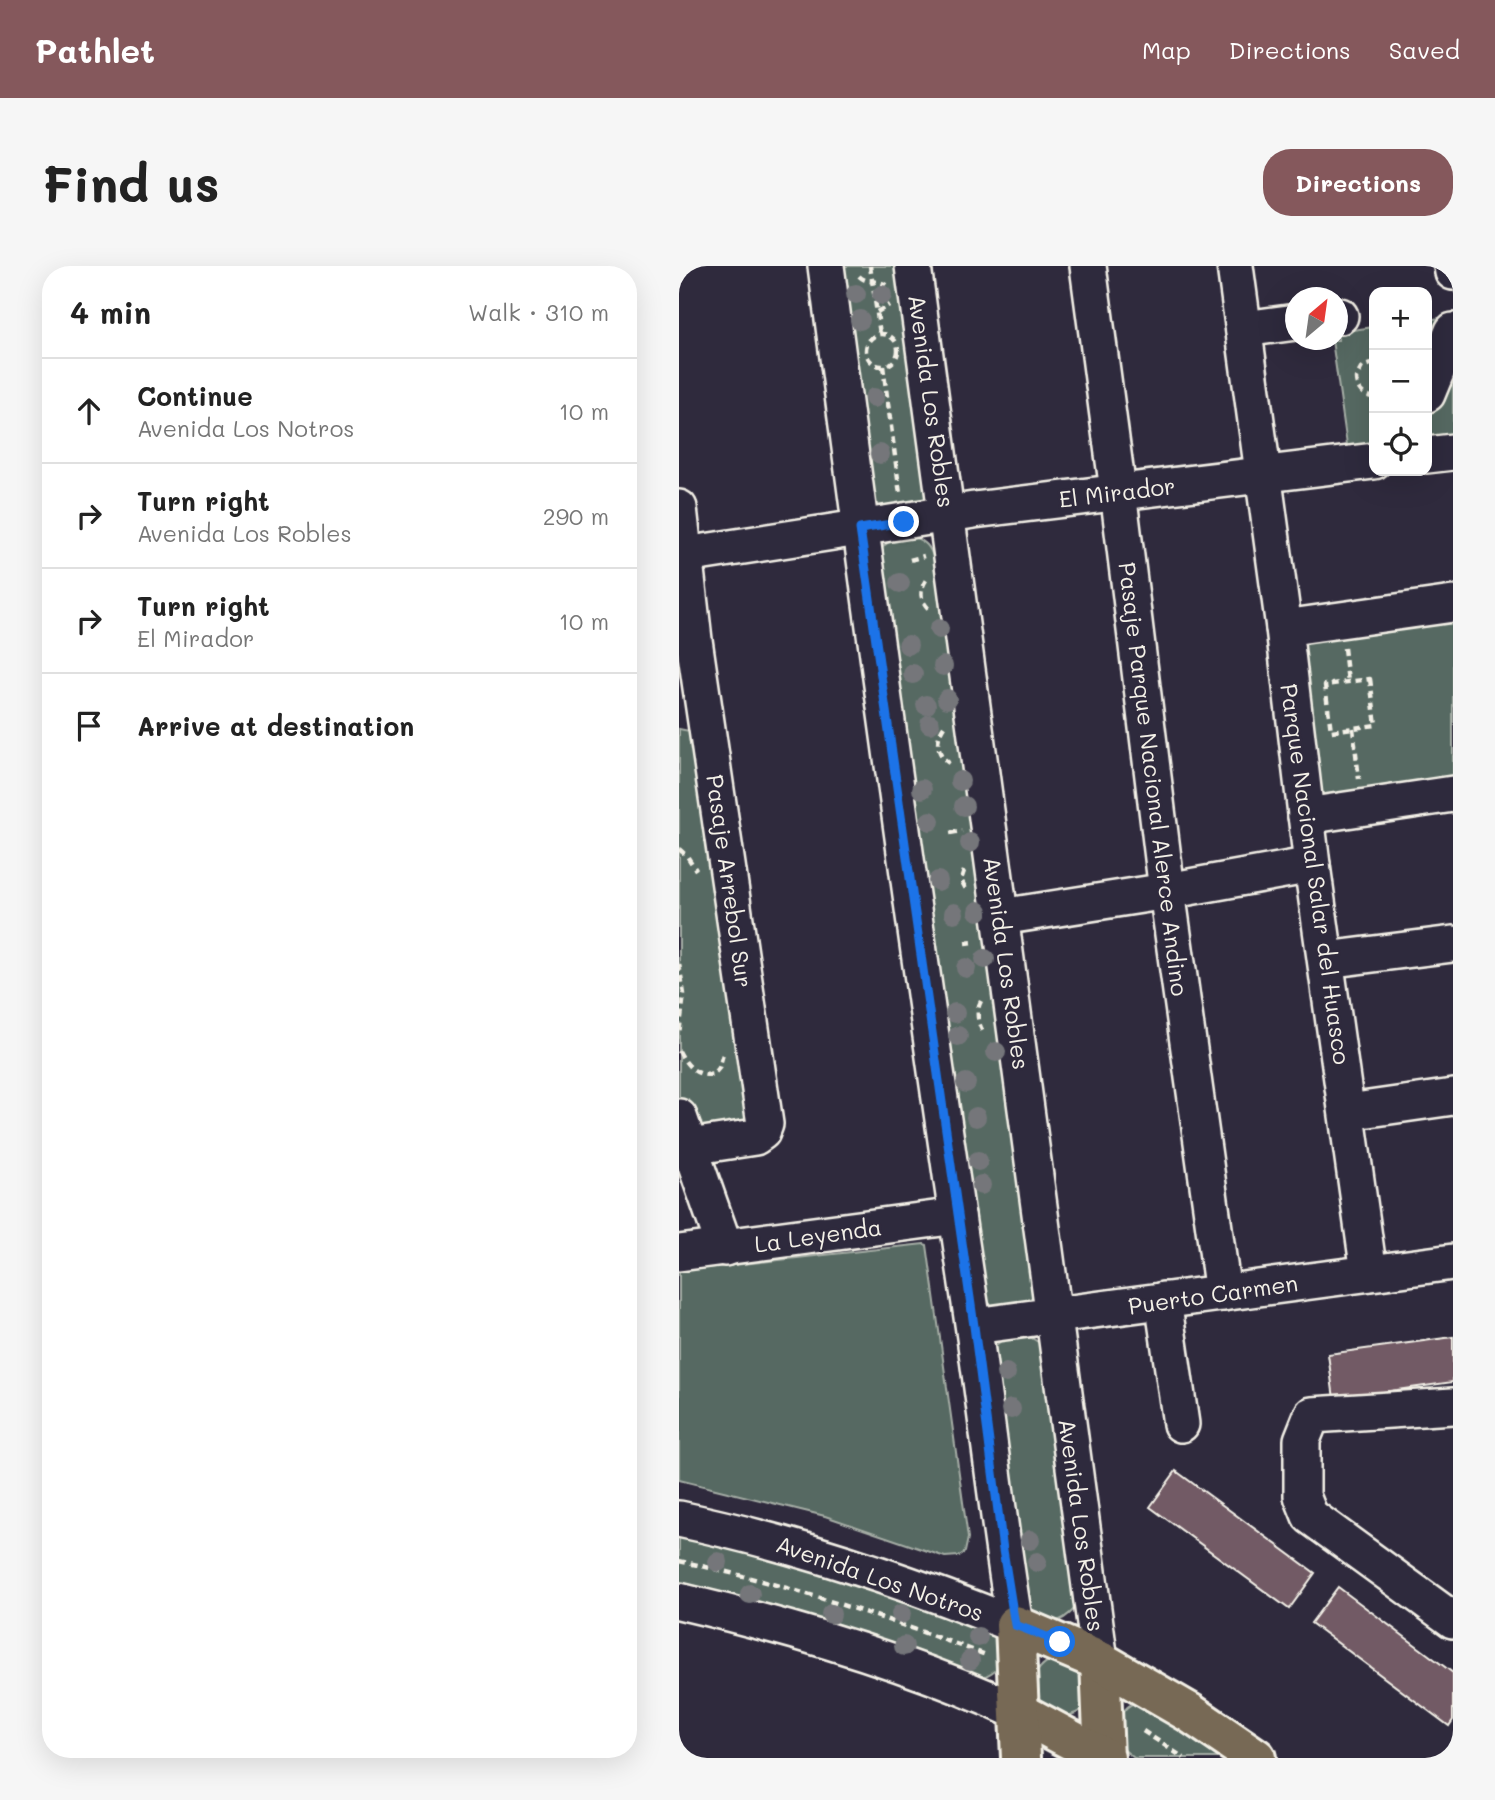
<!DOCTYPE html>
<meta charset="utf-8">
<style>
:root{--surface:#fff;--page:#f6f6f6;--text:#222;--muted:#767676;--line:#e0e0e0;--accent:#85585c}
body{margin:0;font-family:Mali,sans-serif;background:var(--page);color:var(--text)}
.controls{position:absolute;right:21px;top:21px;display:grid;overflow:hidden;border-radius:14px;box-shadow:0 7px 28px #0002}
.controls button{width:63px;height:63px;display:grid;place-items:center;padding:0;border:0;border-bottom:2px solid var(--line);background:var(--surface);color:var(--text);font:35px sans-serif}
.compass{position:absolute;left:606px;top:21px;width:63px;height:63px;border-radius:50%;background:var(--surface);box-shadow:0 7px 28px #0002;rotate:29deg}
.stop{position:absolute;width:21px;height:21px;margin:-16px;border:5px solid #1a73e8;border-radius:50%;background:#fff}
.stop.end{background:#1a73e8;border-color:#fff;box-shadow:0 2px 7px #0008}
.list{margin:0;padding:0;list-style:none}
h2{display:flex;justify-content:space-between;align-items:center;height:91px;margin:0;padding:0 28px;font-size:30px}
h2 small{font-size:23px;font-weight:400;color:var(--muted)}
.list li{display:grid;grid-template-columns:46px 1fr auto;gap:21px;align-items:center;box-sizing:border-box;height:105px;padding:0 28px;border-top:2px solid var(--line)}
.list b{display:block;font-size:26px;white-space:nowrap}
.list p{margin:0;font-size:23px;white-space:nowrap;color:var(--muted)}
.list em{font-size:23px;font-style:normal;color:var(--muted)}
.icon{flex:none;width:38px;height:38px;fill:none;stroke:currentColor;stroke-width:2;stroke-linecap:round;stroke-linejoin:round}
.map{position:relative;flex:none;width:774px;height:1492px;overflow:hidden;border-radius:28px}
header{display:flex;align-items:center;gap:42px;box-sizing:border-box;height:98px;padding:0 35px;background:var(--accent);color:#fff}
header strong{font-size:33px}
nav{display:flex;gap:38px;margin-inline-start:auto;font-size:24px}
.intro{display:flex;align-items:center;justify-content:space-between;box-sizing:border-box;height:168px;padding:0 42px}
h1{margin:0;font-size:49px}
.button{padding:18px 32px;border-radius:28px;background:var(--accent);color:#fff;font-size:24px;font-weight:700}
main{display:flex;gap:42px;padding:0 42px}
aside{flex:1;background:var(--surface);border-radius:28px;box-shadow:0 7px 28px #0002}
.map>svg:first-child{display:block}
.green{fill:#566962;stroke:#a5ada5;stroke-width:2}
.building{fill:#725a65;stroke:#f4f1e8;stroke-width:2}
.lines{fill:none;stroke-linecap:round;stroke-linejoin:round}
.minor-casing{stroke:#f4f1e8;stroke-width:40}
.major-casing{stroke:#f4f1e8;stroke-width:44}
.path{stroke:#f4f1e8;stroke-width:4.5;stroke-dasharray:7 5;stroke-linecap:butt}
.minor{stroke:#2f2a3d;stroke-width:35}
.major{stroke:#776954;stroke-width:38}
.tree{fill:#74767a}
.route{stroke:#1a73e8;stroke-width:9}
.labels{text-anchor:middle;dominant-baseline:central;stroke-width:5;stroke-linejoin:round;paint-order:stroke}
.street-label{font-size:23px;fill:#f4f1e8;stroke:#2f2a3d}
</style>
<header>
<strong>Pathlet</strong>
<nav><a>Map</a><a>Directions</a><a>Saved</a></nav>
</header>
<div class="intro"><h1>Find us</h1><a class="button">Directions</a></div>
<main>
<aside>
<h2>4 min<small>Walk · 310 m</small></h2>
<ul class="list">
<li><svg class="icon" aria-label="ahead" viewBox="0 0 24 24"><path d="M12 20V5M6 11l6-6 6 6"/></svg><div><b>Continue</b><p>Avenida Los Notros</p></div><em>10 m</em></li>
<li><svg class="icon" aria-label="right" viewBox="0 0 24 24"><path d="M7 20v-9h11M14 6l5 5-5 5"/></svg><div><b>Turn right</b><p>Avenida Los Robles</p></div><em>290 m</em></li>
<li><svg class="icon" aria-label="right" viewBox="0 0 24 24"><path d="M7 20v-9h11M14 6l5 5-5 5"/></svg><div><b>Turn right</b><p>El Mirador</p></div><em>10 m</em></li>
<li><svg class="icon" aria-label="arrive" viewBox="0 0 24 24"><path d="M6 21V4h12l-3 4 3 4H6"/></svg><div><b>Arrive at destination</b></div></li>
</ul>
</aside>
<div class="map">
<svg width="774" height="1492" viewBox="0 0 774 1492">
<rect width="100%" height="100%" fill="#2f2a3d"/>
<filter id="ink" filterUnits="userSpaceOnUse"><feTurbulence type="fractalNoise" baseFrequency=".0143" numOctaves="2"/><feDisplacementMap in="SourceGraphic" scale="14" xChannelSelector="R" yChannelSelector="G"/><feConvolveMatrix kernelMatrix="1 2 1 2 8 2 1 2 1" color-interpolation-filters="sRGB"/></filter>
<g filter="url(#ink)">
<g class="green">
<polygon points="160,0 217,0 247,224 246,232 241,238 201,243 196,239"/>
<polygon points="767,51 748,101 748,54"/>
<polygon points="659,61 667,65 695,61 695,181 669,186 653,74 659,74"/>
<path d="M768 116 774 118V171L748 172C748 155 753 125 768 116Z"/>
<path d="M235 271C247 276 251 280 255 293L357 1026 347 1038C327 1041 316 1048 303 1029L200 288C206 272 220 272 235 271Z"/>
<polygon points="774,344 774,521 640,534 620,377"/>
<polygon points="0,463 16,466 70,862 28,870 10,858 0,830"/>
<polygon points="245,978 248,979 289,1272 286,1286 280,1290 266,1291 146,1250 0,1214 0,1005"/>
<path d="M348 1069 359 1076 365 1084 397 1341C378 1363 369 1356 346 1345L315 1081 324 1073Z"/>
<path d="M0 1266 182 1317 323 1372C322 1394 325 1404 301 1412L0 1322Z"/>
<path d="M375 1392 404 1398 408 1439C373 1474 328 1413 375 1392Z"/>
<path d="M460 1435 560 1492H455L443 1482C442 1459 434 1444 460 1435Z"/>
</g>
<g class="building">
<polygon points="774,1071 774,1116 655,1133 649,1088"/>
<polygon points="497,1205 636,1307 610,1343 471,1241"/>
<polygon points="659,1321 774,1407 774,1454 770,1460 632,1357"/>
</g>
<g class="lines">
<g class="minor-casing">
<g id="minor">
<path d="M147 0C192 344 239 688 290 1031 307 1140 318 1250 336 1359"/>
<polyline points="234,0 421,1395"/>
<polyline points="409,0 439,225 488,625 544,1027"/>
<polyline points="556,0 605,362 633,599 690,1007"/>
<polyline points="773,0 774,6"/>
<polyline points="659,50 661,50"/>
<polyline points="565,63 617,56"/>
<polyline points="748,128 774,65"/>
<polyline points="748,189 774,186"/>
<polyline points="0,242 15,374 86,858 83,866 76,871 11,881"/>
<polyline points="0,290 295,244 695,195"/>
<polyline points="605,362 774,338"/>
<polyline points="627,550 774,528"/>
<polyline points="322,651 488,625 633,599"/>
<polyline points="647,694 774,678"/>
<polyline points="669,846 774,831"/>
<polyline points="0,851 46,982"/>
<polyline points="0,987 278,950"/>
<polyline points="484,1034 502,1158"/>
<polyline points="295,1060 774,996"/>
<polyline points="774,1140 633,1149 623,1174 623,1230 631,1250 774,1354"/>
<path d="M0 1253C115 1277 227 1315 336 1359"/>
<path d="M0 1335C115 1362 232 1396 340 1446"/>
</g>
</g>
<g class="major-casing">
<g id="major">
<polyline points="421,1395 425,1492"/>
<polyline points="340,1446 426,1492"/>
<polyline points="342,1492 336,1359 421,1395 511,1447 577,1492"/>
</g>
</g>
<g class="path">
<polyline points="191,0 201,68"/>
<path d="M180 10C188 18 198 13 207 19"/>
<polyline points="198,46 210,39"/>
<circle cx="203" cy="84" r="16"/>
<path d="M695 97 683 101 677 112C677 122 684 131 695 131"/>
<polyline points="204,100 221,228"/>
<polyline points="231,294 245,290"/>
<path d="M247 314C240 325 241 334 250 343"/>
<polyline points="665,382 669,416"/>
<polygon points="691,413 697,459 652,465 646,419"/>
<path d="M265 460C256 473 257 488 270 497"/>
<polyline points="674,462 680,513"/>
<polyline points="271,567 283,565"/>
<polyline points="0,583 8,590 17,604"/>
<polyline points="285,605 282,614 287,623"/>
<polyline points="286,677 296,676"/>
<polyline points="0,698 5,728 0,768"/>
<path d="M302 735C296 746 299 759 306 769"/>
<path d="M0 785C7 799 18 812 35 808L40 802 44 788"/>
<path d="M0 1295C105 1317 206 1352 307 1389"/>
<polyline points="464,1465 505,1492"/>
</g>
<use href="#minor" class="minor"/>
<use href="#major" class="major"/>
</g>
<g class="tree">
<circle cx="177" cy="28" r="10"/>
<circle cx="203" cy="29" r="10"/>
<circle cx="181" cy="54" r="10"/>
<circle cx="195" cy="132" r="10"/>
<circle cx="201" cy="188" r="10"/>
<circle cx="221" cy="317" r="10"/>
<circle cx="260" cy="363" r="10"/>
<circle cx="229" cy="379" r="10"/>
<circle cx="264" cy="400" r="10"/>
<circle cx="234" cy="408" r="10"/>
<circle cx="268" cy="433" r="10"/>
<circle cx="247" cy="439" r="10"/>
<circle cx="251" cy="458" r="10"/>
<circle cx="281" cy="515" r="10"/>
<circle cx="243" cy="523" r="10"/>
<circle cx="285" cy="540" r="10"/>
<circle cx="251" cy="555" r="10"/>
<circle cx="291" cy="577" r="10"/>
<circle cx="259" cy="615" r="10"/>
<circle cx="299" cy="645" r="10"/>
<circle cx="275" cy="647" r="10"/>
<circle cx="306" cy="693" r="10"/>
<circle cx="287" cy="702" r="10"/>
<circle cx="276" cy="747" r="10"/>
<circle cx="279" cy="770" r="10"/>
<circle cx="317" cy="786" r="10"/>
<circle cx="287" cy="817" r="10"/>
<circle cx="297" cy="851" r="10"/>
<circle cx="299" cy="895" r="10"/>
<circle cx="302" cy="919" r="10"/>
<circle cx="327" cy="1107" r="10"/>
<circle cx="332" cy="1143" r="10"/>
<circle cx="351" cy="1274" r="10"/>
<circle cx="39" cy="1296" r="10"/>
<circle cx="358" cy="1296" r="10"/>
<circle cx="71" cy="1328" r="10"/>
<circle cx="152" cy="1348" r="10"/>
<circle cx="222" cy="1348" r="10"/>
<circle cx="299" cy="1371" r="10"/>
<circle cx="225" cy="1380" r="10"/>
<circle cx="291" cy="1394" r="10"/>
</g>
</g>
<g class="lines" filter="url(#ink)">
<polyline class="route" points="225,256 181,263 295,1060 324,1284 336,1359 381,1376"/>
</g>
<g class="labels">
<g class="street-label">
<text transform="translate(253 135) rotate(82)">Avenida Los Robles</text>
<text transform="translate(438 226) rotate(-7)">El Mirador</text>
<text transform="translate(475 513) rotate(83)">Pasaje Parque Nacional Alerce Andino</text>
<text transform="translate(637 608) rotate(82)">Parque Nacional Salar del Huasco</text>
<text transform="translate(51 615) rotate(82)">Pasaje Arrebol Sur</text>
<text transform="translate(328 697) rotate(82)">Avenida Los Robles</text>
<text transform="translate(139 969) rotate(-8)">La Leyenda</text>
<text transform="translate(534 1028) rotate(-8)">Puerto Carmen</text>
<text transform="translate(403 1259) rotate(82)">Avenida Los Robles</text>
<text transform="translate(201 1312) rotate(19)">Avenida Los Notros</text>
</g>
</g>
</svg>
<div class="controls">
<button>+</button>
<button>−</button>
<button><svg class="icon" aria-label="locate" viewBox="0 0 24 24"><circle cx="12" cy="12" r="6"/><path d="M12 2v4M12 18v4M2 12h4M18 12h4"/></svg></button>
</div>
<svg class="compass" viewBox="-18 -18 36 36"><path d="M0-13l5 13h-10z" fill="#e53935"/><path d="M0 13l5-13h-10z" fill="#767676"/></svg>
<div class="stop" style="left:381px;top:1376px"></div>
<div class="stop end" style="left:225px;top:256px"></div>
</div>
</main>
